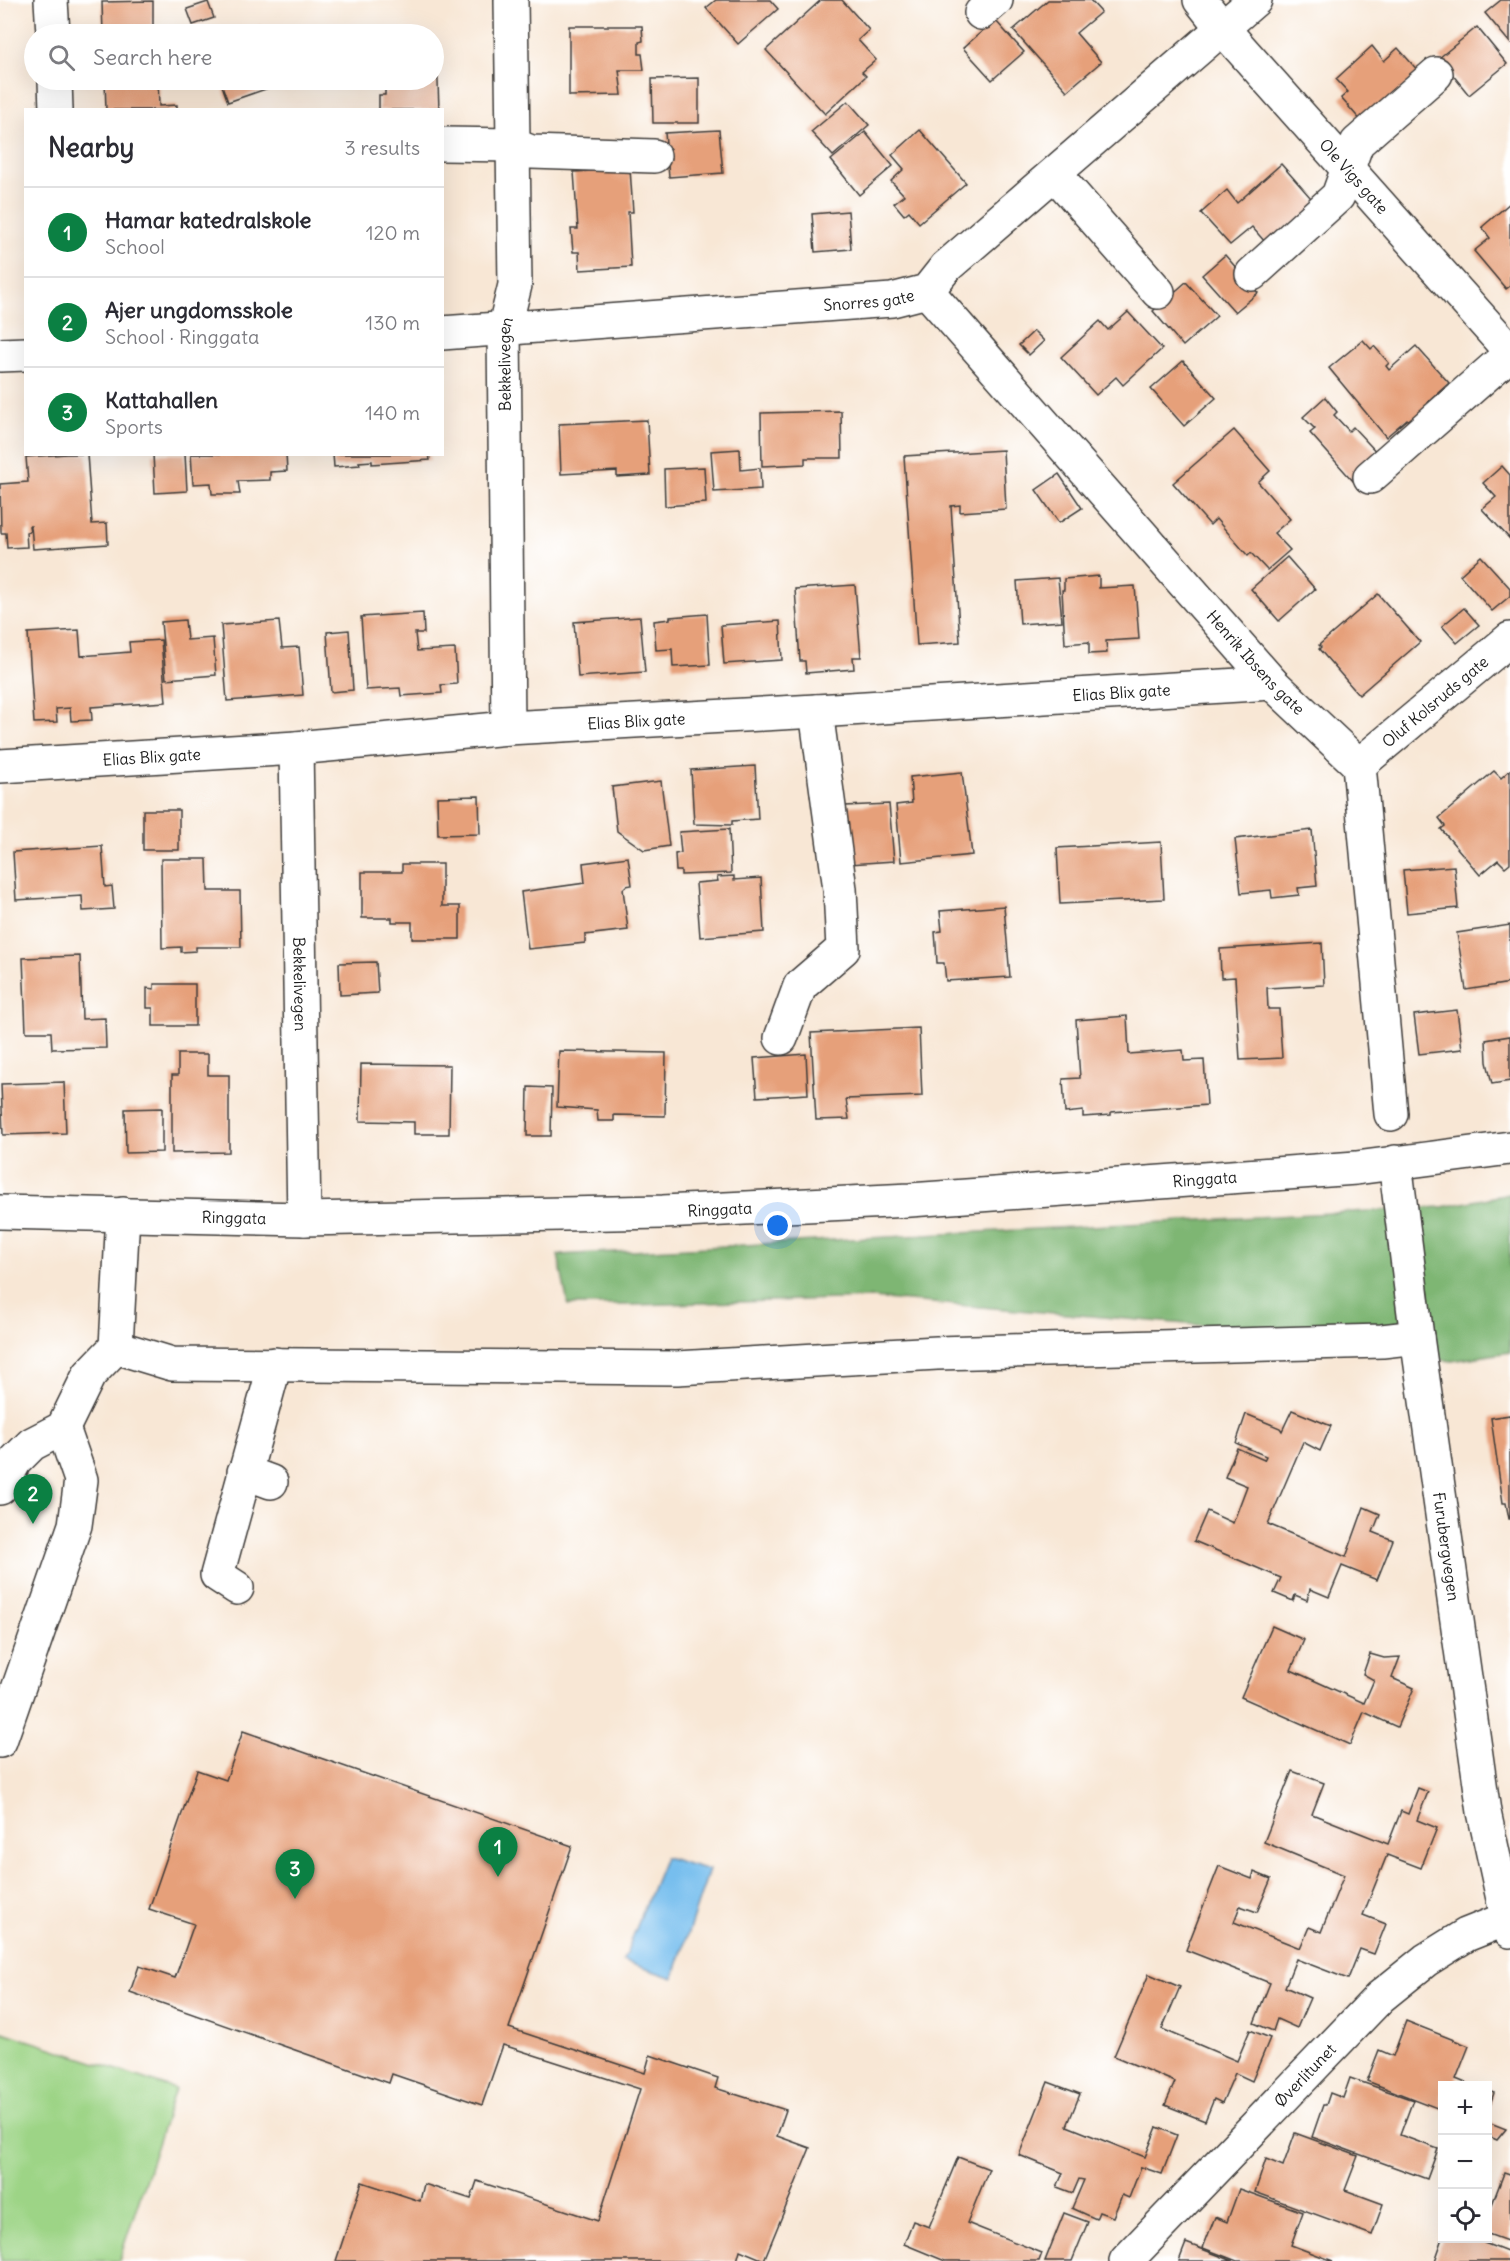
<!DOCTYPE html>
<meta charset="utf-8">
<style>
:root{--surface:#fff;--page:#f2f2f3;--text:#2b2b33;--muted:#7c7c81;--line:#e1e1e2;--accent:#0b8043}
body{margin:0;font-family:Delius,sans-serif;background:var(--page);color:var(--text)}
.controls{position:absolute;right:18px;bottom:18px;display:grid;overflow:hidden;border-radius:0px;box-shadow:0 6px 24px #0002}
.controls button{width:54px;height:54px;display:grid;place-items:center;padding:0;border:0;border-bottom:2px solid var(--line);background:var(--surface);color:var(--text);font:30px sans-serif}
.you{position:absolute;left:778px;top:1226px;width:21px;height:21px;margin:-15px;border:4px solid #fff;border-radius:50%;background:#1a73e8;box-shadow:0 0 0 9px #1a73e833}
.badge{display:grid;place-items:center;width:39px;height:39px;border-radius:50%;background:var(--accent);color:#fff;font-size:20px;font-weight:700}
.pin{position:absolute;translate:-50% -50px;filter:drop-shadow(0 2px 3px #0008)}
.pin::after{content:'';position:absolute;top:32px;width:21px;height:18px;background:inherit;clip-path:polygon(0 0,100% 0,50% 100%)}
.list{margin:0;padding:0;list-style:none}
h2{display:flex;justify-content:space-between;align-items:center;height:78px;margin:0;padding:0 24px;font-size:26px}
h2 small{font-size:20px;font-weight:400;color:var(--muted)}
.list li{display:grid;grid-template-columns:39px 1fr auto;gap:18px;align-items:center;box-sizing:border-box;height:90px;padding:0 24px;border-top:2px solid var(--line)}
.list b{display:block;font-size:22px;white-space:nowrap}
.list p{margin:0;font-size:20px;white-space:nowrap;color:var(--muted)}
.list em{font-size:20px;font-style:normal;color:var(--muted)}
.icon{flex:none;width:33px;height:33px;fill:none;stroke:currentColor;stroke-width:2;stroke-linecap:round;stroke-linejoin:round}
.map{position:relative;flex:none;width:1510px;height:2261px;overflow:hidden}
.search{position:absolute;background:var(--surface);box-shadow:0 6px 24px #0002;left:24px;top:24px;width:420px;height:66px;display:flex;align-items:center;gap:15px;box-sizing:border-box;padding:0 21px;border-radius:33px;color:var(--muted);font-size:22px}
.panel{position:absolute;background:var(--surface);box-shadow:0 6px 24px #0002;left:24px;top:108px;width:420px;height:348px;border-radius:0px}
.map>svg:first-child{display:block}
.green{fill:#9dd486;stroke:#5c7851;stroke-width:1.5}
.forest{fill:#7eb673;stroke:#4d6948;stroke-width:1.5}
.water{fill:#76beee;stroke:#496d85;stroke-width:1.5}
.building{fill:#e6a07a}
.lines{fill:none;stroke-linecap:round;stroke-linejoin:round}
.minor-casing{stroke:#3d3a38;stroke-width:36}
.major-casing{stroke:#3d3a38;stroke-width:36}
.minor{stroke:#fff;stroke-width:33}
.major{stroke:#fff;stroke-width:33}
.labels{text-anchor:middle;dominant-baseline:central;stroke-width:4.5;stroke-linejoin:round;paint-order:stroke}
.street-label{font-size:16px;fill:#1c1c1c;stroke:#fff}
</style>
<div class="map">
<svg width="1510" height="2261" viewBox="0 0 1510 2261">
<rect width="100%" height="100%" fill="#fff"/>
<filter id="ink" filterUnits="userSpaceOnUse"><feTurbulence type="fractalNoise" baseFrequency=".0167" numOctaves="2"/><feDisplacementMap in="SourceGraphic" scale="12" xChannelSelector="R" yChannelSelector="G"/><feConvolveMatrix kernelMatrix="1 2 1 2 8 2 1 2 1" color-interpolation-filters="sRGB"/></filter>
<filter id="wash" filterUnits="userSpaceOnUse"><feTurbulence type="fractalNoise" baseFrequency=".008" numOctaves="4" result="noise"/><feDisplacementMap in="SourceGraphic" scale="24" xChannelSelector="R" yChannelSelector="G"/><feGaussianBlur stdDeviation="1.35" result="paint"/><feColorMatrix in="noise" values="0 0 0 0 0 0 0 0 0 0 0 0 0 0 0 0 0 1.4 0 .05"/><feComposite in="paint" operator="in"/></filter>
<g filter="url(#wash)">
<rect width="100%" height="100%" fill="#f8e7d5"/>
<polygon class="green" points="0,2031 175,2089 119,2261 0,2261"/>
<polygon class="forest" points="1510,1194 1510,1352 1452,1361 1199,1325 872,1298 634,1305 568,1305 558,1255 1442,1207"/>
<polygon class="water" points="665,1857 709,1870 673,1978 623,1961"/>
<g id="blocks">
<g class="building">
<polygon points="716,0 770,0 778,9 738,44 706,8"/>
<polygon points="821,0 842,0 869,30 858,40 876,60 862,72 866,76 825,114 766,50"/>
<polygon points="1048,0 1090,0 1101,12 1076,33 1101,62 1067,91 1013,30"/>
<polygon points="1501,0 1510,0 1510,43 1485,13"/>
<polygon points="153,1 153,34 103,34 102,2"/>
<polygon points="208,2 214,18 193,25 187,9"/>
<polygon points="995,20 1024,52 992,80 963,48"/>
<polygon points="261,25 264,34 235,34"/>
<polygon points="569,26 642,26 643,41 639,42 639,54 642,54 644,70 619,70 622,95 569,96"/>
<polygon points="1477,27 1507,64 1469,95 1439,58"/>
<polygon points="1372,46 1384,61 1398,48 1420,73 1363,123 1341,98 1348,92 1336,79"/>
<polygon points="434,54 437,54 439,110 379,110 379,95 385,95 385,80 434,80"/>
<polygon points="699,78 699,123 653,123 652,79"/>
<polygon points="105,80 158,80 159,106 177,105 177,110 106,110"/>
<polygon points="220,80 279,80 280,84 228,102"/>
<polygon points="848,101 869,125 833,156 811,132"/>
<polygon points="719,130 723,173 669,177 665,133"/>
<polygon points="920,130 966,183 919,223 909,211 904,215 894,203 904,195 891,181 904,169 892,155"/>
<polygon points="865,132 893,166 859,195 831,160"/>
<polygon points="1281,164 1318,206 1266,243 1252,227 1230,245 1201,213 1227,190 1237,203"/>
<polygon points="630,169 633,212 628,212 631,267 580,270 579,252 573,252 571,229 578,229 574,172"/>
<polygon points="1510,203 1510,286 1506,289 1474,251 1490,238 1482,227"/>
<polygon points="848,211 851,249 815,252 812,214"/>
<polygon points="1225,255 1258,293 1235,312 1202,275"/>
<polygon points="1186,282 1217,316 1183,346 1153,311"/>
<polygon points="1128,312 1162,349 1123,385 1116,377 1096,395 1061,357 1100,321 1108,330"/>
<polygon points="1034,331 1044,341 1029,355 1019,345"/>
<polygon points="1363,340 1371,349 1374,346 1389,363 1386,366 1389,370 1416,346 1449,383 1428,402 1431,406 1411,424 1407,419 1386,437 1329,368"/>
<polygon points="1183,361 1216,398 1184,426 1151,389"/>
<polygon points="1325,397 1337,412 1334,415 1349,431 1353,427 1381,457 1353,481 1310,433 1315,429 1303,417"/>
<polygon points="841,411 842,458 805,458 805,464 762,466 761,413"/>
<polygon points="647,420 650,475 617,477 617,471 561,474 559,424"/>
<polygon points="1234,430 1270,471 1258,482 1290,519 1274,533 1290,550 1267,570 1251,553 1248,556 1216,519 1210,525 1173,483"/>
<polygon points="740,449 741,470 760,468 761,489 714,492 711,451"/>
<polygon points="1003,450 1006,509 960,512 960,505 951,506 960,642 917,645 904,456"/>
<polygon points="66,454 87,454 92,524 107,523 108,544 33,549 31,526 29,526 30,531 26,532 27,547 7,548 6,533 1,533 0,484 28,482 26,457"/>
<polygon points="153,454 185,454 187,491 155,493"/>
<polygon points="191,454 286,454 287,471 270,472 270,480 238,481 240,494 212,494 211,483 193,484"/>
<polygon points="333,454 429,454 430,460 372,464 372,461 359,462 360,465 334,467"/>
<polygon points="1502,466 1510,475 1510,539 1482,509 1496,497 1483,483"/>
<polygon points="704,467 706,503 665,506 664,469"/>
<polygon points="1059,474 1082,508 1059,523 1036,490"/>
<polygon points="1481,556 1510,588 1510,596 1492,611 1460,575"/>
<polygon points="1287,557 1315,589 1279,621 1251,589"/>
<polygon points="1099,576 1099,588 1135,586 1139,639 1106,641 1107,653 1089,654 1089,642 1065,644 1062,590 1064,590 1064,579"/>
<polygon points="1058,578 1062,621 1020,624 1017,581"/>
<polygon points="855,585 861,657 853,657 854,669 806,673 805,661 800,661 795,589"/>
<polygon points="1378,594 1420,642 1359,695 1319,649 1321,647 1319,645"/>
<polygon points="1464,608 1479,625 1457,643 1442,626"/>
<polygon points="423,613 424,633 415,633 417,651 455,649 457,684 441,685 442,693 401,696 400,688 366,690 361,617"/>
<polygon points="707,614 710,665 673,667 672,649 656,650 654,621 670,619 670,617"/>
<polygon points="640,617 645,672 578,677 574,622"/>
<polygon points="185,620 187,640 213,638 216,675 166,679 161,622"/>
<polygon points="279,621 282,648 299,647 303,695 227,701 221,625"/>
<polygon points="780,621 782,660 724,664 721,625"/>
<polygon points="79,630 81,656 130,652 129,642 161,640 166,702 91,707 92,720 71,721 70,708 56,709 57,722 34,723 28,633"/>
<polygon points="349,630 353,690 331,692 327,632"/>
<polygon points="755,766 758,819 732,821 732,825 694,824 691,770"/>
<polygon points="1510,770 1510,863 1505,867 1498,860 1480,875 1441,829 1445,826 1439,818 1494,771 1501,778"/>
<polygon points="962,772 972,855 901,862 896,805 912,803 910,777"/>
<polygon points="661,781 669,846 644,850 617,831 612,787"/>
<polygon points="479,796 480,834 438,835 437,797"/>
<polygon points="889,804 894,861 849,864 845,806"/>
<rect x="143" y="810" width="36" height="40"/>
<polygon points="729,829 731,873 681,875 681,871 676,871 675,854 681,853 679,832"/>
<polygon points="1312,830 1317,886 1298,888 1299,895 1272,898 1271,890 1241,893 1235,839"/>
<polygon points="1161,842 1164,899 1060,904 1057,848"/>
<polygon points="102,846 105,887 112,886 114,909 83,911 82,896 16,900 13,852"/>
<polygon points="628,857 632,885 626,886 623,889 628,930 585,935 585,943 528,949 521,892 585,883 583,863"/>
<polygon points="161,859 207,859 208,891 240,891 241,947 196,947 196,951 181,952 181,947 162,948"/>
<polygon points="402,864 442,864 442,906 460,906 460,939 412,939 412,922 392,922 392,918 362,918 362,872 402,872"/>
<polygon points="1454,866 1458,908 1407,913 1403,870"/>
<polygon points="734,876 734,880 761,878 764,932 700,937 696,883 718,881 717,877"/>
<polygon points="1004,906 1010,977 946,981 944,963 937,963 936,945 935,932 942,931 940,911"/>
<polygon points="1510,925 1510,983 1466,990 1457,933"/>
<polygon points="1322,943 1324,985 1267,988 1268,1009 1279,1009 1282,1058 1240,1060 1235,977 1221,978 1220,949"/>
<polygon points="80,956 82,1019 105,1018 106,1048 52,1049 51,1032 26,1032 23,958"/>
<polygon points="376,962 378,993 340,995 339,963"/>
<polygon points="154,984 195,984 195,1026 153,1026 153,1008 147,1008 147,988 154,989"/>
<polygon points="1457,1010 1462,1049 1419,1054 1414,1015"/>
<polygon points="1127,1016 1129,1054 1183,1050 1184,1061 1204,1060 1207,1105 1111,1112 1111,1115 1083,1117 1083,1111 1065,1113 1063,1079 1080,1078 1076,1020"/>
<polygon points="919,1028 922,1096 846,1099 849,1119 816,1120 811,1033"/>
<polygon points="1510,1036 1510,1081 1492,1084 1487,1062 1486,1040"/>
<polygon points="559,1051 666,1053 665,1116 614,1115 614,1121 598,1121 597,1110 557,1107"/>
<polygon points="178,1054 208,1054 208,1075 229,1075 229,1152 172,1153 172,1075 178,1075"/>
<polygon points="806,1054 808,1094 757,1097 754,1058"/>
<polygon points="361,1064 450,1065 449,1134 414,1134 414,1122 360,1121"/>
<polygon points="64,1082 66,1133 3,1135 1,1084"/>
<polygon points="528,1087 552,1088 551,1136 527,1136"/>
<polygon points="162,1108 162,1152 126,1153 125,1109"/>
<polygon points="1292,1410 1331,1426 1320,1451 1303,1442 1268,1524 1346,1557 1364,1507 1380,1514 1373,1532 1393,1540 1377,1580 1342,1566 1329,1597 1310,1589 1307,1600 1295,1595 1293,1601 1274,1593 1281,1578 1194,1541 1207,1511 1233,1523 1247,1486 1225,1477 1237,1448 1264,1460 1266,1456 1236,1443 1246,1414 1280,1428 1282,1431"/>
<polygon points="1510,1415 1510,1519 1509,1519 1506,1503 1503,1503 1491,1418"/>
<polygon points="1272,1626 1304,1640 1291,1670 1364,1703 1374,1680 1363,1674 1370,1654 1384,1658 1400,1657 1392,1678 1414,1688 1397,1727 1364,1712 1350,1745 1241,1697"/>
<polygon points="243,1731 572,1846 509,2028 645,2073 650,2055 718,2078 715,2088 786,2110 777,2136 810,2148 764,2260 740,2250 737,2261 336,2261 362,2182 420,2201 424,2184 471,2199 477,2181 598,2221 640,2089 503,2045 482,2105 392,2074 389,2083 130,1992 139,1966 175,1978 194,1924 149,1909 197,1770 226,1780"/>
<polygon points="1292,1771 1324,1783 1312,1814 1388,1844 1401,1811 1408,1814 1418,1788 1428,1792 1417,1820 1437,1828 1421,1868 1387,1855 1363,1915 1386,1924 1374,1954 1360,1949 1348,1979 1296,1959 1285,1987 1310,1998 1297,2028 1277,2019 1273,2031 1254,2023 1270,1983 1186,1950 1219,1866 1252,1879 1254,1872 1271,1879 1257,1912 1240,1906 1234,1922 1300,1948 1309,1927 1321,1932 1344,1875 1264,1842"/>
<polygon points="1149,1974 1180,1987 1162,2029 1237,2061 1250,2030 1270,2038 1252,2081 1235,2073 1222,2103 1214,2099 1205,2121 1165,2105 1175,2082 1114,2056"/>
<polygon points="1406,2021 1469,2046 1456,2079 1473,2086 1442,2086 1442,2110 1367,2081 1379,2050 1393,2056"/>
<polygon points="1350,2078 1413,2100 1400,2135 1438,2149 1427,2179 1312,2137 1323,2105 1326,2105 1330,2093 1343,2098"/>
<polygon points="1048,2082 1080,2094 1067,2126 1145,2157 1157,2127 1177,2135 1162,2174 1141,2167 1129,2198 1122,2195 1113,2217 1099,2212 1096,2219 1072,2208 1084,2180 1079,2179 1073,2193 1057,2187 1063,2173 1019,2155"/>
<polygon points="1488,2091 1494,2093 1488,2110"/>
<polygon points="1488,2122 1506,2129 1497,2140 1488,2136"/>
<polygon points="1295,2133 1358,2156 1345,2190 1383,2204 1372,2235 1255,2192 1266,2159 1283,2166"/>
<polygon points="958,2157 989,2169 967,2223 1042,2253 1039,2261 945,2261 904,2244 913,2221 929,2227"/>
<polygon points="1504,2173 1510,2175 1510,2242 1488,2234 1488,2215"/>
<polygon points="1239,2189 1303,2212 1291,2245 1333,2261 1237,2261 1203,2248 1215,2217 1227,2222"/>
<polygon points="1064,2213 1088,2222 1072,2261 1045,2261"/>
<polygon points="1443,2238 1485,2238 1484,2243 1510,2253 1510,2257 1509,2261 1435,2261"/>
<polygon points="1186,2243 1233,2261 1179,2261"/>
</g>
</g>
</g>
<g filter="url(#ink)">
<use href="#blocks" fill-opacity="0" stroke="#3d3a38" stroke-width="1.5"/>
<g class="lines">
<g class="minor-casing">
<g id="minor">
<polyline points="51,0 53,34"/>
<path id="s1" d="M1200 0 1223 29 1510 351"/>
<polyline points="981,13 996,0"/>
<polyline points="55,80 56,110"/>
<polyline points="442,144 513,145 531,152 654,156"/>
<polyline points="1055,174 1158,292"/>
<polyline points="1252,274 1338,196 1357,143 1436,74"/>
<path id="s2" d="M927 291 1272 683 1359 765 1391 1114"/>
<path id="s3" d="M442 333 892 300 927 291 946 267 1255 0"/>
<polyline points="0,355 26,354"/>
<polyline points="1370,477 1510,354"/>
<path id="s4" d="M508 728 504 330 515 285 511 0"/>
<path id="s5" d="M296 748 304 1219"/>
<path id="s6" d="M1359 765 1510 639"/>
<path id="s7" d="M0 766 296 748 508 728 816 711 1272 683"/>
<polyline points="781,1038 800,986 843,949 840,889 816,711"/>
<polyline points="116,1347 172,1364 677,1368 937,1353 1382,1341 1417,1337"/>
<polyline points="244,1472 271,1482"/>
<polyline points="0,1488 15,1461 32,1444 63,1428 89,1375 116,1347 123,1214"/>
<polyline points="237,1588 217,1575 275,1364"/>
<polyline points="0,1741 75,1525 81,1480 63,1428"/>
<path id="s8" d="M1126 2261 1380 1997 1426 1960 1466 1935 1506 1919"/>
</g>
</g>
<g class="major-casing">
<g id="major">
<path id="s9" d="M1395 1162 1417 1337 1484 1812 1510 1931"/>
<path id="s10" d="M0 1212 304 1219 663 1212 910 1200 1356 1168 1510 1148"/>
</g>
</g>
<use href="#minor" class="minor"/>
<use href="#major" class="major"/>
</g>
</g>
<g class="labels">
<g class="street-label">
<text stroke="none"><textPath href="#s1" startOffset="234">Ole Vigs gate</textPath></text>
<text stroke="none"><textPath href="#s3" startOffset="428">Snorres gate</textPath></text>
<text stroke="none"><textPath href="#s4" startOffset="364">Bekkelivegen</textPath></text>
<text stroke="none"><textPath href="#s2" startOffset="496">Henrik Ibsens gate</textPath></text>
<text stroke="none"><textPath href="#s7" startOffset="1124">Elias Blix gate</textPath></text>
<text stroke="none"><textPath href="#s6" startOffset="99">Oluf Kolsruds gate</textPath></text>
<text stroke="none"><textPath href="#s7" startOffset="638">Elias Blix gate</textPath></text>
<text stroke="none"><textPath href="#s7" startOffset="152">Elias Blix gate</textPath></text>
<text stroke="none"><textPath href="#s5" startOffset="236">Bekkelivegen</textPath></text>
<text stroke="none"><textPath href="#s10" startOffset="1206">Ringgata</textPath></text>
<text stroke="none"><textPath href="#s10" startOffset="720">Ringgata</textPath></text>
<text stroke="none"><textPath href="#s10" startOffset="234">Ringgata</textPath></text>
<text stroke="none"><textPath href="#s9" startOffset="388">Furubergvegen</textPath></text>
<text stroke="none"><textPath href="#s8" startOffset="258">Øverlitunet</textPath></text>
</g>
</g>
</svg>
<div class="controls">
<button>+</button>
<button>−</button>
<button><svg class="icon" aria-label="locate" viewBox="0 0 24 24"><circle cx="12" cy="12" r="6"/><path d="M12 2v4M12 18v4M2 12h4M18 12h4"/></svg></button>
</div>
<div class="you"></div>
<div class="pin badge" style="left:498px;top:1877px">1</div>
<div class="pin badge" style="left:33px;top:1524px">2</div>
<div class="pin badge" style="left:295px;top:1899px">3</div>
<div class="search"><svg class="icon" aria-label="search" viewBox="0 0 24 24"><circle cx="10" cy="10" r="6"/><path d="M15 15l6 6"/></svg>Search here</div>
<section class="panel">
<h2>Nearby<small>3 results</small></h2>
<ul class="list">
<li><span class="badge">1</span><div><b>Hamar katedralskole</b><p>School</p></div><em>120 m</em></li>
<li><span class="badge">2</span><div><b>Ajer ungdomsskole</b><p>School · Ringgata</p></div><em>130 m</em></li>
<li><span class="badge">3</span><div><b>Kattahallen</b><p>Sports</p></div><em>140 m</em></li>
</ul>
</section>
</div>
